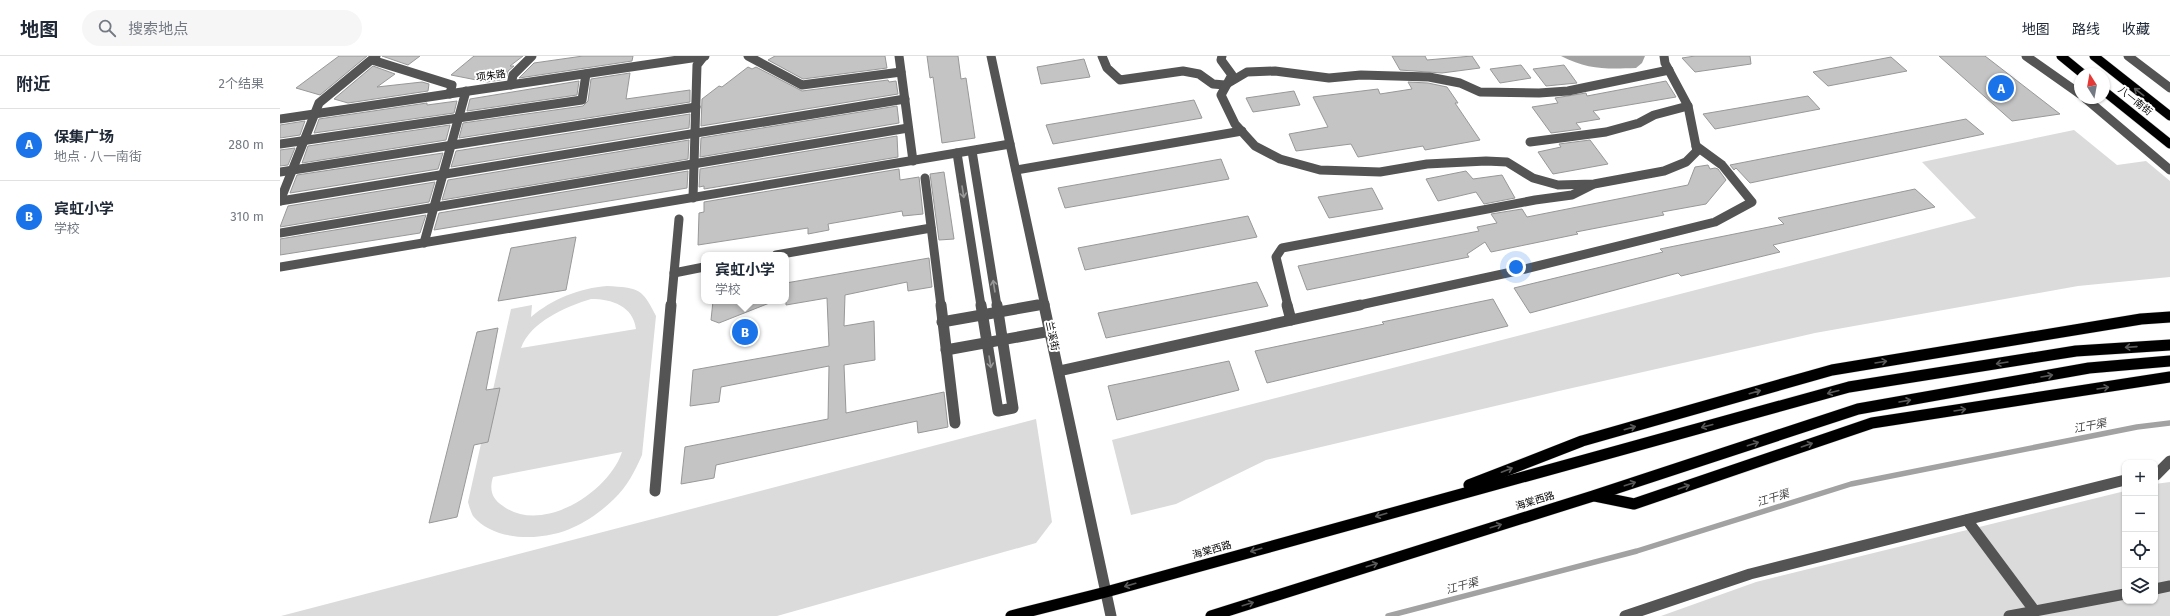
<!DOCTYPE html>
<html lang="zh">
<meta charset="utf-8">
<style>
:root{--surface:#fff;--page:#f6f6f7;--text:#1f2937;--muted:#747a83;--line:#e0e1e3;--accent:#1a73e8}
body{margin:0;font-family:"Fira Sans","Noto Sans SC",sans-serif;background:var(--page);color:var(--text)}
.controls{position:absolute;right:12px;bottom:12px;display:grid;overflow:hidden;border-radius:8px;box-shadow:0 1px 3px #0004}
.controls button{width:36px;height:36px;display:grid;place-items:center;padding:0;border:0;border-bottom:1px solid var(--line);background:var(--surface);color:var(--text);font:20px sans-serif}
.compass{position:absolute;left:1794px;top:12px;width:36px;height:36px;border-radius:50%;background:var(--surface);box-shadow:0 1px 3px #0004;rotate:349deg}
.you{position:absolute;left:1236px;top:211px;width:14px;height:14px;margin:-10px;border:3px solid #fff;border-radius:50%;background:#1a73e8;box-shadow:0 0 0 6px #1a73e833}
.badge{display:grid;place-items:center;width:26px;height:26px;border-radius:50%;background:var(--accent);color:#fff;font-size:13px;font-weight:700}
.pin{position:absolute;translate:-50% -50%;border:2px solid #fff;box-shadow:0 1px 4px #0006}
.popup{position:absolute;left:421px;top:196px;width:88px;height:52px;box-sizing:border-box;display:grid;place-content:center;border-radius:8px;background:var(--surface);filter:drop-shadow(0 1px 3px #0005);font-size:13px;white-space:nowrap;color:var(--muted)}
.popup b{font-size:15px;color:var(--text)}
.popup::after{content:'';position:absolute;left:50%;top:100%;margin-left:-8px;border:8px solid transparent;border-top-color:var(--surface)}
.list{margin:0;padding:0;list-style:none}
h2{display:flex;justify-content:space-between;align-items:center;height:52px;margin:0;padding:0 16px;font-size:17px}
h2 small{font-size:13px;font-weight:400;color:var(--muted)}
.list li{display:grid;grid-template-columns:26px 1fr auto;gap:12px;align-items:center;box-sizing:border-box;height:72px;padding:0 16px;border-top:1px solid var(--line)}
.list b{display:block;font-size:15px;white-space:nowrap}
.list p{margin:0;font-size:13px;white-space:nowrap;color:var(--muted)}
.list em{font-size:13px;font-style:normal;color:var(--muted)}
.icon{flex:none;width:22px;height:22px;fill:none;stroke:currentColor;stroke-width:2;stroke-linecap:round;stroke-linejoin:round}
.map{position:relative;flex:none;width:1890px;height:560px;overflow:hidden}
header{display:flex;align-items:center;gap:24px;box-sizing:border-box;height:56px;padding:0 20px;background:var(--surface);border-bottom:1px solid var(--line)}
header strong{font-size:19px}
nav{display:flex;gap:22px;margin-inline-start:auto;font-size:14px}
.search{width:280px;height:36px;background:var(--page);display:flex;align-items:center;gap:10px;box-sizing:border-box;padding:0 14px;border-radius:22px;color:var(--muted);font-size:15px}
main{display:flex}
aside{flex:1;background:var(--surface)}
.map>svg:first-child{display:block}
.green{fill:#dbdbdb;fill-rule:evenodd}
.water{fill:#a2a2a2}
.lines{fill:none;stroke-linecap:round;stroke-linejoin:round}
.stream{stroke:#a2a2a2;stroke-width:5.5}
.building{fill:#c4c4c4;stroke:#989898}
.major-far1-casing{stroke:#dbdbdb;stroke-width:10}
.major-casing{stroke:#dbdbdb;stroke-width:12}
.minor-far1{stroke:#545454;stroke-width:9}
.minor{stroke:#545454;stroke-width:11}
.major-far1{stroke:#000;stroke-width:9}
.major{stroke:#000;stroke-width:11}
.oneway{stroke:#595959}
.oneway2{stroke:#989898}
.labels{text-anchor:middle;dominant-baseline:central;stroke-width:4;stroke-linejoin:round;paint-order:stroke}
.street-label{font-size:10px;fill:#000;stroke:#fff}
.water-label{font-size:11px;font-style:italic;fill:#434343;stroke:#fff}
</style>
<header>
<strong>地图</strong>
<div class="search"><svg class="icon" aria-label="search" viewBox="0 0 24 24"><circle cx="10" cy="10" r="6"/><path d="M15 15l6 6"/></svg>搜索地点</div>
<nav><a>地图</a><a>路线</a><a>收藏</a></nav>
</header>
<main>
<aside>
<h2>附近<small>2个结果</small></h2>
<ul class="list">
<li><span class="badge">A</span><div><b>保集广场</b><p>地点 · 八一南街</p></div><em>280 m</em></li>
<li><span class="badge">B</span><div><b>宾虹小学</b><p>学校</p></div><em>310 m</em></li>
</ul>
</aside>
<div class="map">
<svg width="1890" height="560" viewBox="0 0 1890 560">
<rect width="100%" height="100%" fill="#fff"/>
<g class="green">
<polygon points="1794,74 1837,109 1866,105 1890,125 1890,221 1798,230 1535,277 1279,335 986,404 896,448 851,459 832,384 1696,162 1642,106"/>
<path d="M327 230C359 232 362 232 376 260L362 399C355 415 347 431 334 443 323 454 308 465 294 471 266 485 215 487 193 460 191 456 189 450 188 446L231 253 252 249 251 261C272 243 300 232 327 230ZM311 243C332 243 353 250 356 273L241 292C250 266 287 250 311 243ZM342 396C329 436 262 479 223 450 212 443 209 434 213 421Z"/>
<polygon points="756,363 772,466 756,487 497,560 1,560"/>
<polygon points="1890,426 1890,560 1381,560 1476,526 1845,435 1845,545 1875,545 1875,428"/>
</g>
<path class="water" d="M1281 0H1365L1362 7 1356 12C1327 13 1308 14 1281 0Z"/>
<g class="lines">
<polyline class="stream" points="1108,560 1357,495 1571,428 1857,371 1890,367"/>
</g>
<g class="building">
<polygon points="59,0 87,0 40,39 16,32"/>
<polygon points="102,0 140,0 128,9"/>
<polygon points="194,0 243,0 230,10 234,10 228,15 226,23 207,26 171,19"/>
<polygon points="303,0 353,0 352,5 239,22 254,7"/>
<polygon points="495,0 605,0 607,12 523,23 488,4"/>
<polygon points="647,0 678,0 681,23 686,22 695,82 662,87 653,21 650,22"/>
<polygon points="1112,0 1145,0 1147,4 1192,0 1200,12 1162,17 1120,14"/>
<polygon points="1415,0 1470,0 1471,8 1415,16 1402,2"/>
<polygon points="1659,0 1705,0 1780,58 1732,65"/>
<polygon points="1611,1 1627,15 1548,30 1533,16"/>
<polygon points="804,3 810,21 761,28 757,11"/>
<polygon points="1241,9 1251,22 1220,27 1210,13"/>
<polygon points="1284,9 1297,27 1266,30 1253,13"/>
<polygon points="93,10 115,18 97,31 142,26 149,28 148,35 68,47 54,43"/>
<polygon points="468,11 472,13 476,11 522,35 608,24 609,26 616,25 618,38 421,70 422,43 439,30 442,31"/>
<polygon points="350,17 346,43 410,34 410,46 179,82 183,67 303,50 308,45 311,23"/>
<polygon points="299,25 297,39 187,55 190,43"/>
<polygon points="1386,25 1396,41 1313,55 1320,63 1296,67 1301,73 1271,77 1252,51 1278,47 1275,42 1306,37 1307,40"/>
<polygon points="1128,26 1148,27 1167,31 1178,47 1175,47 1200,84 1145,94 1143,90 1078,101 1071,88 1016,95 1009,78 1048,71 1033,41 1098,33 1100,38 1132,33"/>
<polygon points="1014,35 1020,49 973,56 966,42"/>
<polygon points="1528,40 1540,53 1435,73 1423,58"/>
<polygon points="914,44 922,62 773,88 766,69"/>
<polygon points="177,45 174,57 34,77 39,63 147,47 147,49"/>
<polygon points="617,50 619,67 420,101 421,82"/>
<polygon points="410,58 409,72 171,111 176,95"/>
<polygon points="1686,63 1704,78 1470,127 1456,112 1454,114 1450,109"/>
<polygon points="25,65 20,79 0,82 0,69"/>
<polygon points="170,69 166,84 22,107 28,90"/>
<polygon points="617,80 618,101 424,133 424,130 419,131 420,113"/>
<polygon points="409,84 408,103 162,144 168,124"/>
<polygon points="1310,84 1328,108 1273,118 1258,96 1281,91 1279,88"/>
<polygon points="15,92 8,109 0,110 0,94"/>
<polygon points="163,97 158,113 10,137 17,119"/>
<polygon points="941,103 949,123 785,152 778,132"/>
<polygon points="1428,109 1430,113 1435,112 1438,113 1446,124 1426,148 1382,156 1384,159 1296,176 1298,178 1211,196 1205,186 1187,198 1189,201 1027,234 1018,210 1199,175 1197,171 1217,167 1211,158 1242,153 1247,161 1408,129 1415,111"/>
<polygon points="619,113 620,124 639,121 643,158 623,160 622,155 548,168 549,174 528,178 528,172 418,189 419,157 424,156 424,146"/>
<polygon points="408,115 407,132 154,174 159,157"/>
<polygon points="1186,115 1193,123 1222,119 1235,142 1204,148 1196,136 1158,145 1146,123"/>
<polygon points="664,116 674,183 659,184 650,118"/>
<polygon points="155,126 149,146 0,171 8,150"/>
<polygon points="1092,132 1103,153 1049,162 1038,141"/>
<polygon points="1635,133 1655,151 1493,189 1500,196 1401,220 1398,217 1250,257 1234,232 1383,196 1380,193 1504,168 1498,162"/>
<polygon points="146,159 140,177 0,199 0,183"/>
<polygon points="968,160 977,181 805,214 798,192"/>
<polygon points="296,181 286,234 218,245 231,192"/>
<polygon points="649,202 652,231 628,235 627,226 565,239 564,270 594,265 595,304 564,309 566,357 664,336 668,371 638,377 637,365 436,409 434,422 401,428 405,391 548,363 549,310 441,331 439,346 410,350 413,314 549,290 547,242 506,249 506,227"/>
<polygon points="977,226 988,250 826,282 818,257"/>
<polygon points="1213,243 1228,270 987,327 975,295 1104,268 1102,266"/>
<polygon points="433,245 492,245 492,246 439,267 431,264"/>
<polygon points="218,272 206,334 220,332 208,386 194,389 177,461 149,467 197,276"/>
<polygon points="949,305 959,334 837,364 828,330"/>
</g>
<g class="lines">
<g class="major-far1-casing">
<g id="major-far1">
<polyline points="1781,0 1803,18"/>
<polyline points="1814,0 1890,60"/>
<polyline points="1824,35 1890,88"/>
</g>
</g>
<g class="major-casing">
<g id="major">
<polyline points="1189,429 1302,385 1552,314 1861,263 1890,261"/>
<polyline points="1315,440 1354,448 1592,367 1890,321"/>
<polyline points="731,560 826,536 1569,331 1796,295 1890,289"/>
<polyline points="931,560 1313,440 1578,353 1809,312 1890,305"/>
</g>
</g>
<g class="minor-far1">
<polyline points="468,0 522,29 621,16"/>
<polyline points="619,0 633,105"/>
<polyline points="711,0 765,250"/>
<polyline points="822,0 827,12 840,24 903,15 919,18 933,28 945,29 967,16 995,15 1049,22 1081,19 1149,21 1180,27 1200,36 1259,37 1288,35 1389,14"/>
<polyline points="942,0 941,4 952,19 941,39 955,68 975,90 1000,103 1040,114 1100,116 1147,108 1206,105 1227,106 1253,122 1278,129 1314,128 1384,115 1406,106 1417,95 1408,50 1385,7 1384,0"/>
<polyline points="1746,0 1800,38"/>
<polyline points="1848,0 1890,32"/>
<polyline points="92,4 172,29 170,38"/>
<polyline points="231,29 233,19 252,0"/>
<polyline points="1805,42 1890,114"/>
<polyline points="0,63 425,0"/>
<polyline points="1250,86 1326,76 1359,67 1374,59 1408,50"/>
<polyline points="0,88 302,44 306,18"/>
<polyline points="692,95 717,250"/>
<polyline points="677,97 701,250"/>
<polyline points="736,114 962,75"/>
<polyline points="0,116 416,51"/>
<polyline points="645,122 661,250"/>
<polyline points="413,142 417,9 424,0"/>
<polyline points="0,145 625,43"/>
<polyline points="0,145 39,47 96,0"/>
<polyline points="0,177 628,72"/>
<polyline points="144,187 186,35"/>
<polyline points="496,199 651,172"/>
<polyline points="0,211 730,88"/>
<polyline points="394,217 424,211"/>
<polyline points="391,250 399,163"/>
<polyline points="752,250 765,248"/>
<polyline points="1008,250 996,201 1002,192 1255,144 1292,139 1312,129"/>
<polyline points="1075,250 1241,214 1435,166 1472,146 1442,109 1416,90"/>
</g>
<g class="minor">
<polyline points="661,249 675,367"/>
<polyline points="701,249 718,355 733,352 717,249"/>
<polyline points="764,249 831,560"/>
<polyline points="1007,249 1011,264"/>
<polyline points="662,266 758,249"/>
<polyline points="666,294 771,275"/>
<polyline points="779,315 1080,249"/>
<polyline points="1876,419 1890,405"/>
<polyline points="375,435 391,249"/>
<polyline points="1687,464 1754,554"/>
<polyline points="1875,533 1890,530"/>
<polyline points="1345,560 1470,518 1845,424"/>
<polyline points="1729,560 1845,538"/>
</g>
<use href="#major-far1" class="major-far1"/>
<use href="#major" class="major"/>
</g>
<defs><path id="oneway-shaft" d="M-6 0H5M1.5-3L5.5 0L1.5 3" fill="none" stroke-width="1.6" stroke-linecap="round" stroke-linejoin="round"/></defs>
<g class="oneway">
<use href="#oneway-shaft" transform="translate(1859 36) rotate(-142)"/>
<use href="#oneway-shaft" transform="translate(1851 291) rotate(176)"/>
<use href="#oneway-shaft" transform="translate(1601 306) rotate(-9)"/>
<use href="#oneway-shaft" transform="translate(1722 307) rotate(171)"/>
<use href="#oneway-shaft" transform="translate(1767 320) rotate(-10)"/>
<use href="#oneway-shaft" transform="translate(1823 332) rotate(-9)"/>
<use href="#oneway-shaft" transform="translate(1475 336) rotate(-16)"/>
<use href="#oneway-shaft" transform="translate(1553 336) rotate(165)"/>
<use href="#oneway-shaft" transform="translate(1625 345) rotate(-10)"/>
<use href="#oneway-shaft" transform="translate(1680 354) rotate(-9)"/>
<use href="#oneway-shaft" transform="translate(1427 370) rotate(165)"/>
<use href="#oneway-shaft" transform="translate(1350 372) rotate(-16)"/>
<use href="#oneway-shaft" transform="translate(1473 388) rotate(-18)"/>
<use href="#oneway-shaft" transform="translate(1527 389) rotate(-19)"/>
<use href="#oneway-shaft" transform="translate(1227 414) rotate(-21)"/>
<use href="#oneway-shaft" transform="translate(1350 428) rotate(-18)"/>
<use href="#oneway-shaft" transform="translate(1404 431) rotate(-19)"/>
<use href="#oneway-shaft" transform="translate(1101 459) rotate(164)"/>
<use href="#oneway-shaft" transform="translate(1216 470) rotate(-17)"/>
<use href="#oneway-shaft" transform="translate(976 494) rotate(164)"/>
<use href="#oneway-shaft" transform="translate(1092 509) rotate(-17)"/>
<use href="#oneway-shaft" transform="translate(850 529) rotate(164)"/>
<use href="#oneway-shaft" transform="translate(968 548) rotate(-17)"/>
</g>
<g class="oneway2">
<use href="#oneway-shaft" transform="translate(683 136) rotate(81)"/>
<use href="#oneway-shaft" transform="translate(714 230) rotate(-99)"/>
<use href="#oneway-shaft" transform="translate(710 306) rotate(81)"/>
</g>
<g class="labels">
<g class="street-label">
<text transform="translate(211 20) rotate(-8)">项朱路</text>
<text transform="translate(1855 45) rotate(39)">八一南街</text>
<text transform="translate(772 280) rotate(78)">兰溪街</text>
<text transform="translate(1255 445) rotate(-17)">海棠西路</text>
<text transform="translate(932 494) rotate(-16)">海棠西路</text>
</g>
<g class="water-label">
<text transform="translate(1810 370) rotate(-11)">江干渠</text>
<text transform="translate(1493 442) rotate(-17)">江干渠</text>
<text transform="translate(1182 530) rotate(-15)">江干渠</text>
</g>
</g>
</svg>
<div class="controls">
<button>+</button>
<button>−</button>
<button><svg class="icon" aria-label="locate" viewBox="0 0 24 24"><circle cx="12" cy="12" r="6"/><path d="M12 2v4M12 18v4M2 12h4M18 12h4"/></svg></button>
<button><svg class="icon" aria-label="layers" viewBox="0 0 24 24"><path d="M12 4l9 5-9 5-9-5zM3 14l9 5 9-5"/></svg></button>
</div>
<svg class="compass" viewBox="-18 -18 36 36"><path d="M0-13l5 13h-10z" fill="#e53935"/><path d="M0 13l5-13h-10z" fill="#747a83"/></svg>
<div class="you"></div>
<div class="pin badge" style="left:1721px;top:32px">A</div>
<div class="pin badge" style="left:465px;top:276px">B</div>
<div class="popup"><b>宾虹小学</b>学校</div>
</div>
</main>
